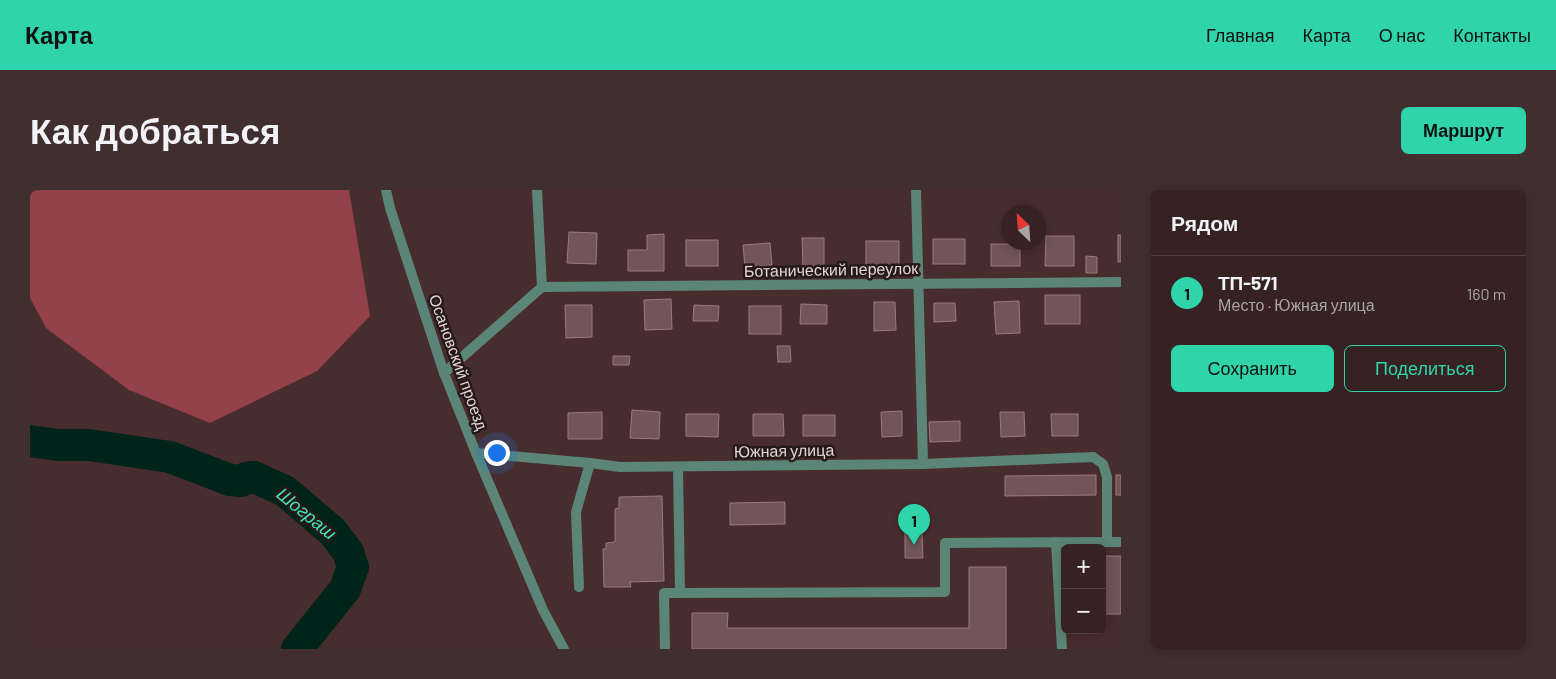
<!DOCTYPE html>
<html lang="ru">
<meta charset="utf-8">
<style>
:root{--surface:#362222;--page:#412f2f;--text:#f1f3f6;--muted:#aaa4a5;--line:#503f40;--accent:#2fd4aa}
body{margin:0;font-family:Barlow,sans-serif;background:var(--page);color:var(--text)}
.controls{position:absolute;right:15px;bottom:15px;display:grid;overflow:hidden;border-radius:8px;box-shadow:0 2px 12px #0003}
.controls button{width:45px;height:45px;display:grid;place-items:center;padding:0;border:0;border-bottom:1px solid var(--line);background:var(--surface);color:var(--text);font:25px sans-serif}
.compass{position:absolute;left:971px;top:15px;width:45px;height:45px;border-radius:50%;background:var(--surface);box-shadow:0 2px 12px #0003;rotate:335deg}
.you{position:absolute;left:466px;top:262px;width:18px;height:18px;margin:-12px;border:4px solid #fff;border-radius:50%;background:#1a73e8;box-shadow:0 0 0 8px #1a73e833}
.badge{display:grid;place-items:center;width:32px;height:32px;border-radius:50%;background:var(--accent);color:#111;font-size:16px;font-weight:700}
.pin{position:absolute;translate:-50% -41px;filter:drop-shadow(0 1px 2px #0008)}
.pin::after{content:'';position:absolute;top:26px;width:18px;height:15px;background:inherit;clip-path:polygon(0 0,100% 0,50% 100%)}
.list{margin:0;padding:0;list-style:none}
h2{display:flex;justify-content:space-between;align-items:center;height:65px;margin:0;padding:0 20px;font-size:21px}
h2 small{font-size:16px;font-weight:400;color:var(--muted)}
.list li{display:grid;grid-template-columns:32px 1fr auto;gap:15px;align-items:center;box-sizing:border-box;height:75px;padding:0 20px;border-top:1px solid var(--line)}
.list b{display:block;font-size:19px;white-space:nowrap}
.list p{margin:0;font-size:16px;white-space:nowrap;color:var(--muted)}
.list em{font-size:16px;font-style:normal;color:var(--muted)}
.actions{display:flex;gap:10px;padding:15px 20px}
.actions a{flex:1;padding:11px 0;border:1px solid var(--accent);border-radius:8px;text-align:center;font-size:18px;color:var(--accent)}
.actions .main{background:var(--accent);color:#111}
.map{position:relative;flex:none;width:1091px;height:459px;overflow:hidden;border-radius:8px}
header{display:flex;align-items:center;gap:30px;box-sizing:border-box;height:70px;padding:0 25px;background:var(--accent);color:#111}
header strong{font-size:24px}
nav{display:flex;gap:28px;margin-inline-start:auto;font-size:18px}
.intro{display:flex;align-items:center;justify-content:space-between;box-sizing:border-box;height:120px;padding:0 30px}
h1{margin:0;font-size:35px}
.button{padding:12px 22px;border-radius:8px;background:var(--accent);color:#111;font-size:18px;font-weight:700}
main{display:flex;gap:30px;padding:0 30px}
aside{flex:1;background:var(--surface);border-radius:8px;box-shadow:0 2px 12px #0003}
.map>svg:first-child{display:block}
.green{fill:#944149}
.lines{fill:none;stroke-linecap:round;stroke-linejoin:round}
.river{stroke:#00241a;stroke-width:32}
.building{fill:#725556;stroke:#9b7b7c}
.lane{stroke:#5b8576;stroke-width:10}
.street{stroke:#5b8576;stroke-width:10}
.labels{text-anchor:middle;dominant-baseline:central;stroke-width:5;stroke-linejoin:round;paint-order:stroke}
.street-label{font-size:16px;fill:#e6d4d4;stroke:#25191a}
.water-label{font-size:18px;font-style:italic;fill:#40e4b8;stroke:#25191a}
</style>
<header>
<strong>Карта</strong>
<nav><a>Главная</a><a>Карта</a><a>О нас</a><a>Контакты</a></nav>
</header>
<div class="intro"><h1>Как добраться</h1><a class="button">Маршрут</a></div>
<main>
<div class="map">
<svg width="1091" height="459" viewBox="0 0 1091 459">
<rect width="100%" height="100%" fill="#482d2e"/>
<polygon class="green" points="0,0 319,0 340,126 287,181 180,233 99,200 16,138 0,108"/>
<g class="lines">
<polyline class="river" points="0,251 28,255 59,255 140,267 200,290 211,291 216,288 224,287 255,301 303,342 318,362 323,377 315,399 267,459"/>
</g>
<g class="building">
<polygon points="539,42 567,43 566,74 537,73"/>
<polygon points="634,44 634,81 598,81 598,60 617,60 617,45"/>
<rect x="1088" y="45" width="3" height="27"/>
<polygon points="1016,46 1044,46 1044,76 1015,76"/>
<polygon points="772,48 794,48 794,76 773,77"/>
<rect x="903" y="49" width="32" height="25"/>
<rect x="656" y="50" width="32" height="26"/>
<rect x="836" y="51" width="33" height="25"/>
<polygon points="740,53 742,75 715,77 713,55"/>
<rect x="961" y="54" width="29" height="22"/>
<polygon points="1056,66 1067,67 1067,83 1056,83"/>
<rect x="1015" y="105" width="35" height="29"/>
<polygon points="641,109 642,139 615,140 614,110"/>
<polygon points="989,111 990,143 966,144 964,112"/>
<polygon points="844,112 865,112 866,140 844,141"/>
<polygon points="904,113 925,113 926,131 904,132"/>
<polygon points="771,114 797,115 797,134 770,134"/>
<polygon points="535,115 562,115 562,147 536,148"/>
<polygon points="664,115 689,116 688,131 663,131"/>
<rect x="719" y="116" width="32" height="28"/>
<polygon points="747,156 760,156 761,172 748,172"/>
<polygon points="583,166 600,166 599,175 583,175"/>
<polygon points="602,220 630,222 629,249 600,248"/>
<polygon points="872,221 872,246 852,247 851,222"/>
<polygon points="572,222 572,249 538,249 538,223"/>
<polygon points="970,222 994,222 995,246 971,247"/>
<polygon points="656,224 689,224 688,247 656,246"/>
<polygon points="723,224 753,224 754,246 723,246"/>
<polygon points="1021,224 1048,224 1048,246 1022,246"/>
<rect x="773" y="225" width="32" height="21"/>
<polygon points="930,231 930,251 900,252 899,232"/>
<polygon points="1066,285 1066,305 975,306 975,286"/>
<rect x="1086" y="285" width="5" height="20"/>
<polygon points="632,306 634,391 600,392 601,397 574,397 573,359 576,359 576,353 585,352 585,319 589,318 589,307"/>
<polygon points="755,312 755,334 700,335 700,313"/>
<polygon points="875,343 892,343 893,368 875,368"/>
<rect x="1072" y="366" width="19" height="58"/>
<polygon points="939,377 976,377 976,459 662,459 662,423 698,423 697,438 939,438"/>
</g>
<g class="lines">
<g class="lane">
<polyline points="1063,267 1073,274 1077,287 1077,352"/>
<polyline points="648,277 650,402"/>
<polyline points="1026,352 1032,459"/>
<polyline points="549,397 546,322 560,273"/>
<polyline points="635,459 634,403 915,402 915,353 1091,352"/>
</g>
<g class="street">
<polyline points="356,0 360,18 414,183 446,263 513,420 534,459"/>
<polyline points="886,0 893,274"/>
<polyline points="512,97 1091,92"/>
<polyline points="414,183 512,97 507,0"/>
<polyline points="446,263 560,273 590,277 893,274 1063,267"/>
</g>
</g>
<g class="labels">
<g class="street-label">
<text transform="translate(801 79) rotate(-1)">Ботанический переулок</text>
<text transform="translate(429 172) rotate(70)">Осановский проезд</text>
<text transform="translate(754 260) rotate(-1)">Южная улица</text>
</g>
<g class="water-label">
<text transform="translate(277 323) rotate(39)">Шограш</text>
</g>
</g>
</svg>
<div class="controls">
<button>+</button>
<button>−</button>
</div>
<svg class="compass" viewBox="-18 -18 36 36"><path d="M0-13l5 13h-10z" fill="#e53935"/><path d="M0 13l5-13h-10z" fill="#aaa4a5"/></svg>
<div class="you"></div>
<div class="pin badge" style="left:884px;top:355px">1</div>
</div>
<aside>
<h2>Рядом<small></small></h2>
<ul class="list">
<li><span class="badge">1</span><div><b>ТП-571</b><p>Место · Южная улица</p></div><em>160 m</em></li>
</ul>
<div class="actions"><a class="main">Сохранить</a><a>Поделиться</a></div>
</aside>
</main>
